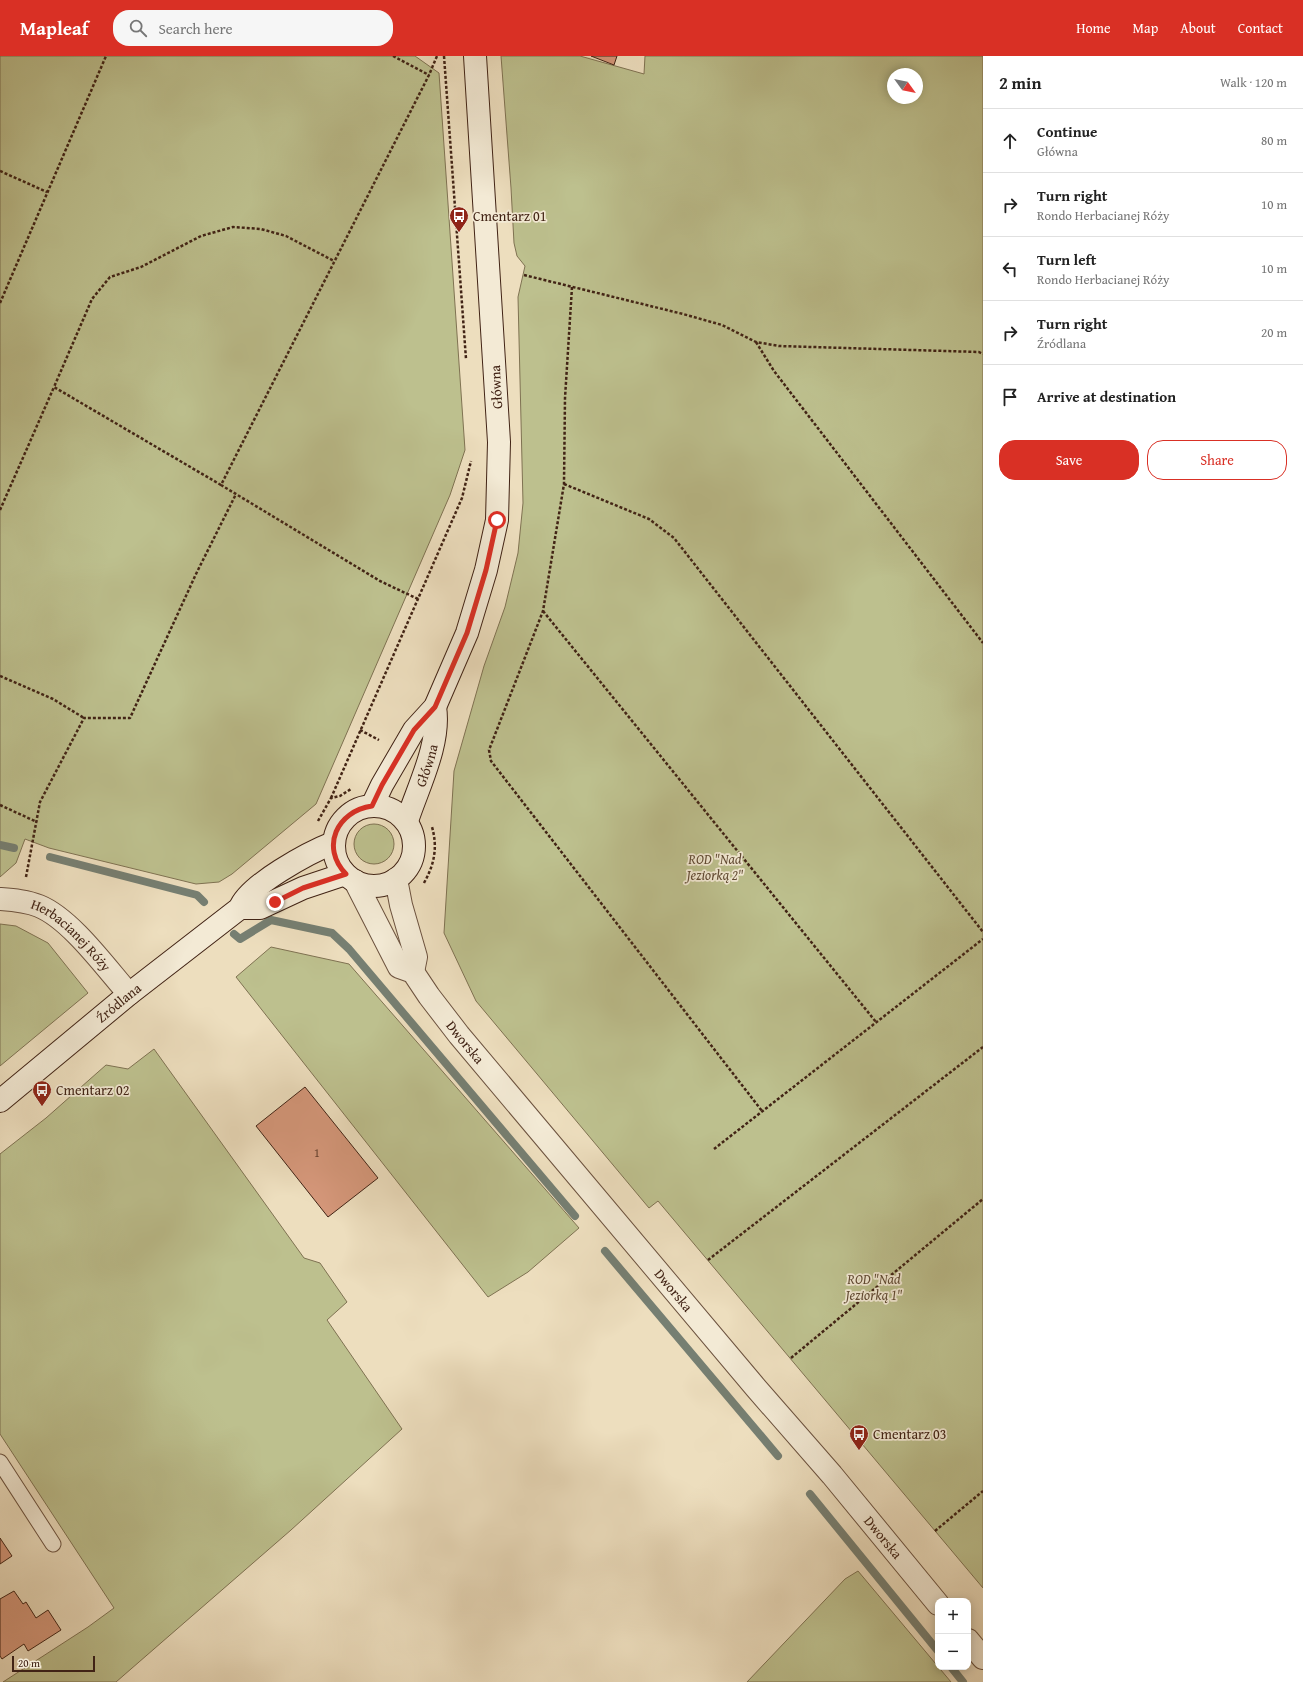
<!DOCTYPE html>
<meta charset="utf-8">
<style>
:root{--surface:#fff;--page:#f6f6f6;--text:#222;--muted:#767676;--line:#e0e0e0;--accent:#d93025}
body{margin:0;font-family:"Gentium Book Plus",serif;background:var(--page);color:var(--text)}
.controls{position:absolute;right:12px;bottom:12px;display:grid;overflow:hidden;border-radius:8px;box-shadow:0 2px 10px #0003}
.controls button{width:36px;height:36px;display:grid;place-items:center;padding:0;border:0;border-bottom:1px solid var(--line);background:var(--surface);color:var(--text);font:20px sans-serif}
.compass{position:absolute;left:887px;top:12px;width:36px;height:36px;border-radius:50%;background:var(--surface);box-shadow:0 2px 10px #0003;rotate:123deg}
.scale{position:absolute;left:12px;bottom:10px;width:83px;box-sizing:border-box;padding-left:4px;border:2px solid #412315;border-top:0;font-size:11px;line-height:14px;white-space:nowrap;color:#412315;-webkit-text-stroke:3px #f3ead5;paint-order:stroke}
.stop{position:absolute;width:12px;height:12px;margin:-9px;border:3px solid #d93025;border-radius:50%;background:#fff}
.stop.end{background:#d93025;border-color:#fff;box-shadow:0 1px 4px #0008}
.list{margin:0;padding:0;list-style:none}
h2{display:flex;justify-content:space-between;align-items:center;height:52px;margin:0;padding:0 16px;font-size:17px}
h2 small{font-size:13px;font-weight:400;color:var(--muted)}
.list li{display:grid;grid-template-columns:26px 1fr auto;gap:12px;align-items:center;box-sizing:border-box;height:64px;padding:0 16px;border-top:1px solid var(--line)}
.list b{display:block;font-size:15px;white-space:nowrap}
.list p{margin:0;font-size:13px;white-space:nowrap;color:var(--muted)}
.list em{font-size:13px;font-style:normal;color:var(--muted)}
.actions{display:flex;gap:8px;padding:12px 16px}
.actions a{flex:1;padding:9px 0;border:1px solid var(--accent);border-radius:16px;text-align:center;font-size:14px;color:var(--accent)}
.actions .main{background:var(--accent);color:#fff}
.icon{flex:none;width:22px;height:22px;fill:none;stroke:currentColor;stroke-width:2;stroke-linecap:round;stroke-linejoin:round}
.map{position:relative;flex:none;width:983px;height:1626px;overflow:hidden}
header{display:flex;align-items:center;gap:24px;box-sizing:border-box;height:56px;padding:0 20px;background:var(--accent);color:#fff}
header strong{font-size:19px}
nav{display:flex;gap:22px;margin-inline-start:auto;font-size:14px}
.search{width:280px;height:36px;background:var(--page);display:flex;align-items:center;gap:10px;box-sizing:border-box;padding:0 14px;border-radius:16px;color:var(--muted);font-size:15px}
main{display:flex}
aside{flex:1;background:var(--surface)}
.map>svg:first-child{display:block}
.green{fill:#bdc08e;stroke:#7f7252;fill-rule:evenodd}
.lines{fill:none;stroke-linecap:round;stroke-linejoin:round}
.stream{stroke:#767f72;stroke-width:8}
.building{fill:#d5977a;stroke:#412315}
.service-casing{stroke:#6c523f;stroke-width:17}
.minor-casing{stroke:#6c523f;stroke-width:24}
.tertiary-casing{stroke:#6c523f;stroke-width:24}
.secondary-casing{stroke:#412315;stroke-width:24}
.path{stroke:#412315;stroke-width:2.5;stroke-dasharray:3 2;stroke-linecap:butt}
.service{stroke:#f3ead5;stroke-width:15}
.minor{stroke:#f3ead5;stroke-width:22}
.tertiary{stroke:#f3ead5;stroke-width:22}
.secondary{stroke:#f3ead5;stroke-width:22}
.route{stroke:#d93025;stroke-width:5}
.labels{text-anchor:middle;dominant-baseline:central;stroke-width:3.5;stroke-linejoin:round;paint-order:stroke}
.number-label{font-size:12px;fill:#66402e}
.poi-label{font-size:14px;fill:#412315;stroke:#f3ead5;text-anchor:start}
.street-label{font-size:14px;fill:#412315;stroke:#f3ead5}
.park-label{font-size:14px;font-style:italic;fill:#604a33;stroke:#f3ead5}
</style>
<header>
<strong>Mapleaf</strong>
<div class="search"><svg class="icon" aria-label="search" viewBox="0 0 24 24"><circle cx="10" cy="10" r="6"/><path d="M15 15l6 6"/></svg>Search here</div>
<nav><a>Home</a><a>Map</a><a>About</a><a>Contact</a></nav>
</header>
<main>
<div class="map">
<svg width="983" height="1626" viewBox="0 0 983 1626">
<rect width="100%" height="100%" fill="#eddebe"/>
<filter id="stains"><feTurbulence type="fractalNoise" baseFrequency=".005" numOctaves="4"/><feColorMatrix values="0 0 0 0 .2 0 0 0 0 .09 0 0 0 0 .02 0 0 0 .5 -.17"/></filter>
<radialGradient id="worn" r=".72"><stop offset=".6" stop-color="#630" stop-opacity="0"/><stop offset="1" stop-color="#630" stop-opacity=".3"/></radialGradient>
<g class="green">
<polygon points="0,0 415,0 439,17 465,394 450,439 316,748 232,818 219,826 196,828 49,792 25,783 16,807 0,821"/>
<path d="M501 0H580L644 18 645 0H983V1532L658 1145 649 1152 476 945 444 877 454 715 484 610 505 551 518 497 523 447 518 241 525 210 517 200 514 187 511 132ZM893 18H917V42H893Z"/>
<circle cx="374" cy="788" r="20"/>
<polygon points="0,868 16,870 48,887 88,937 0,1010"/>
<polygon points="271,891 349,908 579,1172 528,1216 488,1241 236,921"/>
<polygon points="154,993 304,1202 320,1207 347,1246 327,1264 402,1373 291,1474 116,1626 3,1626 88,1571 114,1552 0,1378 0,1098 46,1062 106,1009 128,1013"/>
<polygon points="858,1515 951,1626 747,1626 845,1523"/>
</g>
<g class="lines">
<g class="stream">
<polyline points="0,789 14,792"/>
<polyline points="50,801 197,839 204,846"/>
<polyline points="234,878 240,883 271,864 332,877 349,893 575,1160"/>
<polyline points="605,1195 778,1400"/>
<polyline points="810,1438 938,1595"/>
<polyline points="951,1611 963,1626"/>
</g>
</g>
<g class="building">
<polygon points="591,0 617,0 614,9"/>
<polygon points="305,1031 378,1122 328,1161 256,1070"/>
<polygon points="0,1482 12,1500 0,1508"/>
<polygon points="14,1535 23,1548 26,1546 36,1562 48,1554 61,1574 28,1595 24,1588 2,1603 0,1600 0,1543"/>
</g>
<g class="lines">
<g class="service-casing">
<polyline id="service" points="0,1406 53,1488"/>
</g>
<g class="minor-casing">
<g id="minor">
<path id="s1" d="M0 843C13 844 27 845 39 850 71 863 106 912 129 938"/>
</g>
</g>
<g class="tertiary-casing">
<g id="tertiary">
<polyline points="396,823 401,849 416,901 413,916"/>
<path id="s2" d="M355 825 399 911 413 916 429 940 459 979 756 1332 832 1419 938 1548"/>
<polyline points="968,1584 983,1602"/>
</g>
</g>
<g class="secondary-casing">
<g id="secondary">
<polyline points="372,750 382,729 414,674 435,651 467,577 486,514 497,464 499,386 475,0"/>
<circle cx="374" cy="790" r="40"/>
<path id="s3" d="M407 765C418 731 441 687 435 651"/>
<polyline points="240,852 260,852 303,832 345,818"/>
<path id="s4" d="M0 1045 129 938 240 852C248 829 310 796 333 787"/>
</g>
</g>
<g class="path">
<polyline points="393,0 429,19"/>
<polyline points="444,0 466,303"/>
<polyline points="0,115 47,136"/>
<polyline points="524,219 683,258 722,269 756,286 779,290 979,296 983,298"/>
<polyline points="572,231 565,342 564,428 543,555 489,694 491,705 762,1055"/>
<polyline points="0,247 106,0"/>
<polyline points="756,286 774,315 983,587"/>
<polyline points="564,428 649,463 674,482 983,876"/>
<polyline points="221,429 54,331 92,243 110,221 141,211 201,180 233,171 261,173 286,180 334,205"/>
<polyline points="0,454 54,331"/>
<polyline points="418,543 380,525 221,429 429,19 437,0"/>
<polyline points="543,555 876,966"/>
<polyline points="0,620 53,643 84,662"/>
<polyline points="360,674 379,684"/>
<polyline points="331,742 462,442 471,405"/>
<polyline points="0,749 37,766"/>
<polyline points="318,765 331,742 340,740 351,733"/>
<polyline points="26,821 40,746 84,662 130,662 196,518 236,438"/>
<path d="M424 827C434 809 438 792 432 771"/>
<polyline points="714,1093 983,883"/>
<polyline points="708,1204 983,991"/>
<polyline points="791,1302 983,1143"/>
<polyline points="935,1475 983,1435"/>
</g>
<use href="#service" class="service"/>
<use href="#minor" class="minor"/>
<use href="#tertiary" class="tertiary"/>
<use href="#secondary" class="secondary"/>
</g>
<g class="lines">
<path class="route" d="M275 846 303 832 346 818C320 791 337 755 372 750L382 729 414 674 435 651 467 577 486 514 497 464"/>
</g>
<defs>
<g id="bus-pin" transform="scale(1)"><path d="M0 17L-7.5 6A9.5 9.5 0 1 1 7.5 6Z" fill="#8f2418" stroke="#f3ead5"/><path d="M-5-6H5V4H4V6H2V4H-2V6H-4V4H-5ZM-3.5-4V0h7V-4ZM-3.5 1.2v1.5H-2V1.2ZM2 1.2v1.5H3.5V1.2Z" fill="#fff"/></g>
</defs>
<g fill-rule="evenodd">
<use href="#bus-pin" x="459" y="160"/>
<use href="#bus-pin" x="42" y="1034"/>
<use href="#bus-pin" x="859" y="1378"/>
</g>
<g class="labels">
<g class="number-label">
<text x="317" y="1096">1</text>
</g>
<g class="poi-label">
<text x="473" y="160">Cmentarz 01</text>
<text x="56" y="1034">Cmentarz 02</text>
<text x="873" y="1378">Cmentarz 03</text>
</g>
<g class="street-label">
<text transform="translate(496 331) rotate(-93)">Główna</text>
<text stroke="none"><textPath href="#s3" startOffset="59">Główna</textPath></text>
<text stroke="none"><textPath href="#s1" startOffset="83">Herbacianej Róży</textPath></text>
<text stroke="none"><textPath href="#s4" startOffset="154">Źródlana</textPath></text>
<text stroke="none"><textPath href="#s2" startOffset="199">Dworska</textPath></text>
<text stroke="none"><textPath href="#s2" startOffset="523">Dworska</textPath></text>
<text stroke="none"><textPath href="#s2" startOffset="847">Dworska</textPath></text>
</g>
<g class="park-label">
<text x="715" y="803">ROD "Nad<tspan x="715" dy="16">Jeziorką 2"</tspan></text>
<text x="874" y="1223">ROD "Nad<tspan x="874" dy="16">Jeziorką 1"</tspan></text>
</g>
</g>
<rect width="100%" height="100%" filter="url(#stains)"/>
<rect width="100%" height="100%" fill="url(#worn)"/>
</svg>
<div class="controls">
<button>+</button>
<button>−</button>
</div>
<svg class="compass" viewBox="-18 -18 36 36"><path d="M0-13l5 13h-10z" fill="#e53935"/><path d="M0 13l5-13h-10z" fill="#767676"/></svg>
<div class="scale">20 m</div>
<div class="stop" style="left:497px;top:464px"></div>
<div class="stop end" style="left:275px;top:846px"></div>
</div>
<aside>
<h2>2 min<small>Walk · 120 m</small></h2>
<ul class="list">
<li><svg class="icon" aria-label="ahead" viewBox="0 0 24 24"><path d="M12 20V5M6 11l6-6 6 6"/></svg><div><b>Continue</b><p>Główna</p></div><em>80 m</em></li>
<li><svg class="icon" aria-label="right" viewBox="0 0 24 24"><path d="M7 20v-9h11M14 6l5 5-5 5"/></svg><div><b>Turn right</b><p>Rondo Herbacianej Róży</p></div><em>10 m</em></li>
<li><svg class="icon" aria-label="left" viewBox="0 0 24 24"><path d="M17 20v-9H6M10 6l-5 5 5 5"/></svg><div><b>Turn left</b><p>Rondo Herbacianej Róży</p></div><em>10 m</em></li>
<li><svg class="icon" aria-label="right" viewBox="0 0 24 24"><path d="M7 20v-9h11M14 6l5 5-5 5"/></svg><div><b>Turn right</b><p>Źródlana</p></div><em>20 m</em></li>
<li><svg class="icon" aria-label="arrive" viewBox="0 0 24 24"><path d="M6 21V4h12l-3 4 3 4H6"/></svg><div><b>Arrive at destination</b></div></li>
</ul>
<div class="actions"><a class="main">Save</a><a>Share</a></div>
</aside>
</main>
